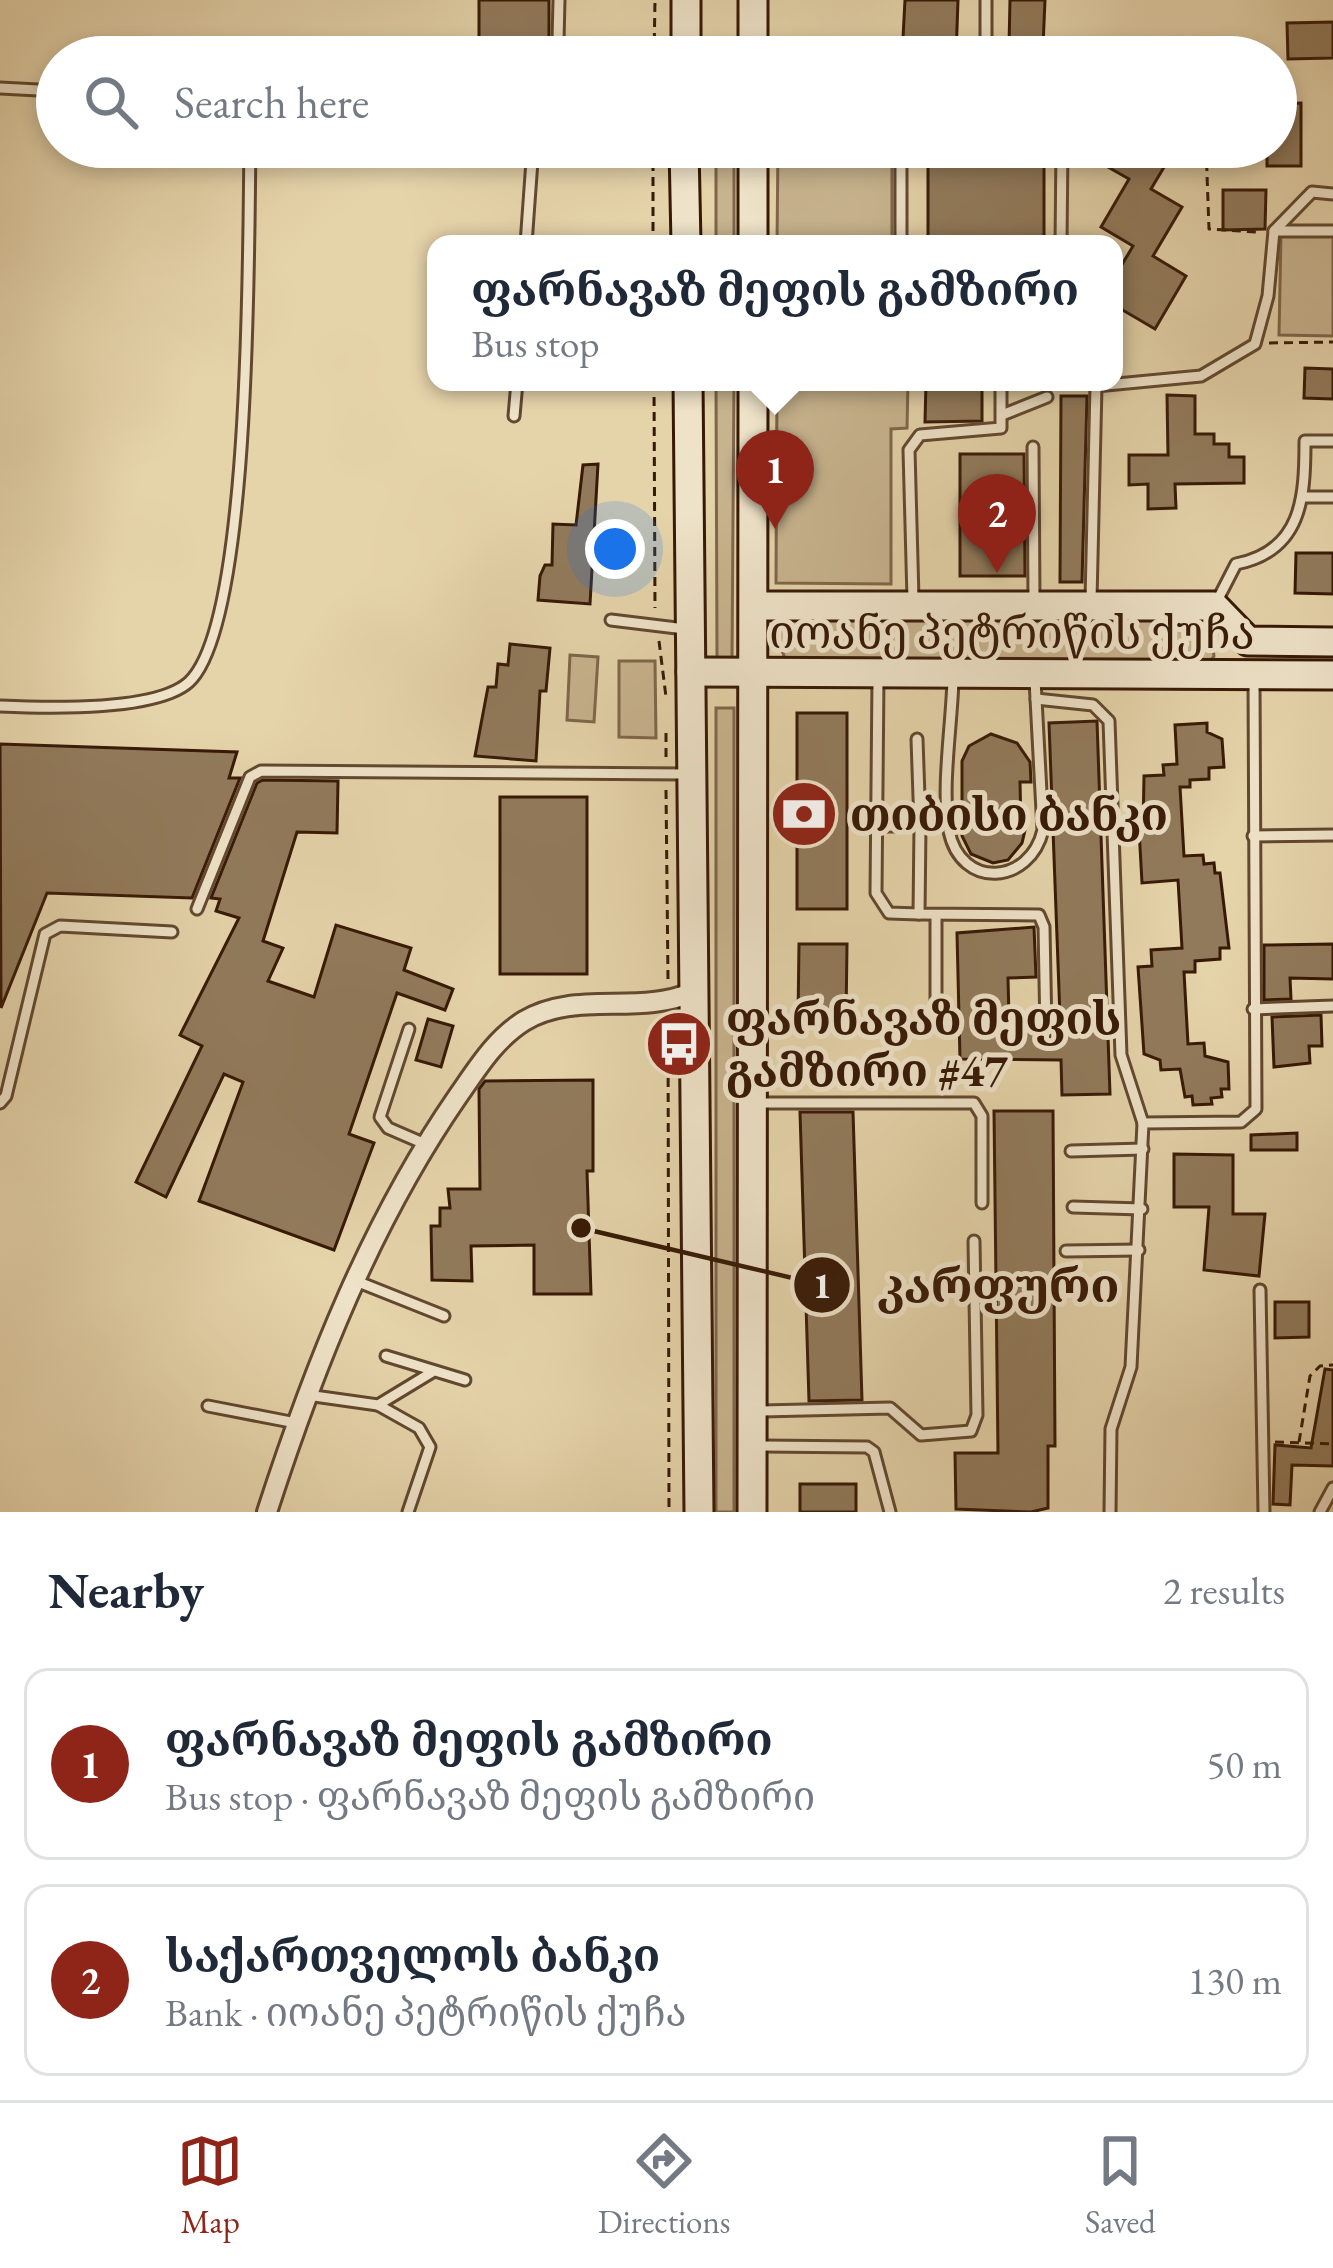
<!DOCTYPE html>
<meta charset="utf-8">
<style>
:root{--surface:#fff;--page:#f6f6f7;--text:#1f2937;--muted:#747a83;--line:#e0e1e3;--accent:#8f2418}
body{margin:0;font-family:"EB Garamond","Noto Serif Georgian",serif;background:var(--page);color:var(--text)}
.you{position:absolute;left:615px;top:549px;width:42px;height:42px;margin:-30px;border:9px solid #fff;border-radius:50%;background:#1a73e8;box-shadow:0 0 0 18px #1a73e833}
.badge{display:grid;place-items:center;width:78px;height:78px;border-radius:50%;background:var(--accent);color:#fff;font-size:39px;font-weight:700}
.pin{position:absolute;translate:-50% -99px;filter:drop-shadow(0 3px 6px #0008)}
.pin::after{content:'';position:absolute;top:63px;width:42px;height:36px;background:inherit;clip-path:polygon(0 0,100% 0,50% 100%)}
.popup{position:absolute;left:427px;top:235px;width:696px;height:156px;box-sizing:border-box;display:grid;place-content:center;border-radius:24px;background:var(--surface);filter:drop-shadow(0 3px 9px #0005);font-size:39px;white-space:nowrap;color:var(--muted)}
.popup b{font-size:45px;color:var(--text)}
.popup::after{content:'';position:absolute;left:50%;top:100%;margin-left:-24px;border:24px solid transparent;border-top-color:var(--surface)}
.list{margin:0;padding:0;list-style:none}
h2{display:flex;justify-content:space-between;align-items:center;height:156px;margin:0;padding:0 48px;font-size:51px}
h2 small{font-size:39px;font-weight:400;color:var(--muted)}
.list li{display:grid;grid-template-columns:78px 1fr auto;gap:36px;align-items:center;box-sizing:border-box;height:192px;margin:0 24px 24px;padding:0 24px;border:3px solid var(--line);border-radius:24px}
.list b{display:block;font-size:45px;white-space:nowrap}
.list p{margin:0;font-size:39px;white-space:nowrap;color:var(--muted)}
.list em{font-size:39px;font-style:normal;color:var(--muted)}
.icon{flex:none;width:66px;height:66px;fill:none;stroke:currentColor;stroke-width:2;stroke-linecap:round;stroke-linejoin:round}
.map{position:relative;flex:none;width:1333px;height:1512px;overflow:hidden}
.search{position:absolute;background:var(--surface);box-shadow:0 6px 18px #0003;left:36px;right:36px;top:36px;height:132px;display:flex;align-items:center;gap:30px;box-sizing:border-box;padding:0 42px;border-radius:66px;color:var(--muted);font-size:45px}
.sheet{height:588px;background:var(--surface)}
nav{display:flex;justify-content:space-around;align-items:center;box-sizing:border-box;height:168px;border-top:3px solid var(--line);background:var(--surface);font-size:33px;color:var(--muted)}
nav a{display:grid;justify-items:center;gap:6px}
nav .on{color:var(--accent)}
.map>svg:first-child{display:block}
.green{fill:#c7b38e;stroke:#7f664a;stroke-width:3}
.building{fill:#917a5b;stroke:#371906;stroke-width:3}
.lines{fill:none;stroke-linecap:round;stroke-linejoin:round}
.lane-casing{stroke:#62482f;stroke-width:15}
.street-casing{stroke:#62482f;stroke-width:24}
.secondary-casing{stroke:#371906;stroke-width:33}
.path{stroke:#371906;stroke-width:3;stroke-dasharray:9 6;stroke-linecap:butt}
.lane{stroke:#eee2c8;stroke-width:9}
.street{stroke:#eee2c8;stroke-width:18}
.secondary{stroke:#eee2c8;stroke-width:27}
.labels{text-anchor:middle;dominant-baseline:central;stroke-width:10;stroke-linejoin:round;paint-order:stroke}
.street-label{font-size:45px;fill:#371906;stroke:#eee2c8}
.poi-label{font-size:45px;font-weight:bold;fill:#371906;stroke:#eee2c8;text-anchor:start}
.leader{fill:none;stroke:#371906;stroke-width:4.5}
.callout-dot{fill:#371906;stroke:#eee2c8;stroke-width:4.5}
.mark-label{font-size:36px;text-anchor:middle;font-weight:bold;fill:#fff}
.callout-label{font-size:48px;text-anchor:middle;font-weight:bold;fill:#371906;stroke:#eee2c8;stroke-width:10;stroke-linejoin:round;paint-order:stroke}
</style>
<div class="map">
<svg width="1333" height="1512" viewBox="0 0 1333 1512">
<rect width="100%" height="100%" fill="#e5d3aa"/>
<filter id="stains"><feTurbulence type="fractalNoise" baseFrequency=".00167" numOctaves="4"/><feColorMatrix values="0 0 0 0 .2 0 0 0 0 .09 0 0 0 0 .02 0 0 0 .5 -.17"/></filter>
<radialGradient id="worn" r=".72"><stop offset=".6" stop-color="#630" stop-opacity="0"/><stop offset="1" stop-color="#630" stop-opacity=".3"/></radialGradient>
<g class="green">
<rect x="716" y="147" width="18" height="97"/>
<polygon points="778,147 892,147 892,244 777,244"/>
<polygon points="1281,234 1333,235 1333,336 1279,335"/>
<polygon points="716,382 734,382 732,661 717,657"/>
<polygon points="777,382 908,382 907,428 891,429 891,584 776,583"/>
<polygon points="788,615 1209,618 1214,656 1209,663 786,661 777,637"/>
<polygon points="570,655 598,657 594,722 567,720"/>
<polygon points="619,661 655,661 656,738 619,737"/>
<rect x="716" y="708" width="18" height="804"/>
</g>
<g class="building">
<rect x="479" y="0" width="70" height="57"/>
<polygon points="905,0 958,0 956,57 902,57"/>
<polygon points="1010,0 1045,0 1043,47 1009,46"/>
<polygon points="1333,22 1333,58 1288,59 1287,23"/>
<polygon points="1301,103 1301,166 1267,166 1267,147 1276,147 1276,104"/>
<polygon points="1011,147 1044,147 1044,244 928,244 928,160 1011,160"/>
<polygon points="1111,147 1176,147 1151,189 1182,207 1153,256 1186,276 1155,329 1114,305 1114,278 1133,246 1101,227 1129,179 1101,163"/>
<polygon points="1223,190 1266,190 1265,229 1223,230"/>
<polygon points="1305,368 1333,369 1333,399 1304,398"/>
<polygon points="926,382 982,382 982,421 925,422"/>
<polygon points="1167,395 1195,396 1195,434 1214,434 1214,444 1229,444 1229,457 1244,457 1244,483 1175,484 1176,508 1148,509 1148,484 1129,485 1129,455 1168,455"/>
<polygon points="1061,396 1087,396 1082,582 1060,582"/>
<polygon points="960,454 1024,454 1025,576 960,576"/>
<polygon points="598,464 590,604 538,600 540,576 545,565 552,565 553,524 576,525 583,465"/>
<polygon points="1296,553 1333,553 1333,594 1295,593"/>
<polygon points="510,644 550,648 546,691 540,691 536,761 475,756 488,687 496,687 498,664 508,665"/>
<rect x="797" y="713" width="50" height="196"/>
<polygon points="1097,721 1110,1094 1062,1095 1061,1060 960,1059 957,933 1034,927 1036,977 1008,978 1009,1018 1037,1017 1039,1038 1052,1039 1055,1017 1060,1017 1049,723"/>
<polygon points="1207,723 1207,732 1222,739 1224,767 1209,768 1209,779 1190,780 1190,787 1180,787 1184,856 1203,855 1204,864 1214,863 1215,873 1220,873 1229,948 1220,948 1220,959 1195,961 1195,972 1184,972 1188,1044 1204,1043 1205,1056 1228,1062 1229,1089 1221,1089 1222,1097 1211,1098 1212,1104 1193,1105 1192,1096 1185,1097 1180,1069 1161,1070 1160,1060 1144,1054 1138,967 1152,966 1151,950 1182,948 1178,880 1142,883 1139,829 1143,829 1144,776 1164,775 1163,765 1177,764 1175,725"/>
<polygon points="991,734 1017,743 1030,762 1031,782 1020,782 1021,826 1026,826 1022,843 1008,860 993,863 971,854 962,836 962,761 969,746"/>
<polygon points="0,744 237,752 229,778 240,778 192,898 47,893 1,1008"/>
<polygon points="263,780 338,781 337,833 297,832 263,941 283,948 268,981 314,997 336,925 411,948 404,970 453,989 445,1010 397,993 349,1134 374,1143 334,1250 199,1201 243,1082 224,1074 166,1197 136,1182 202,1046 180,1035 239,918 216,911 220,899 211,898 257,783"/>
<rect x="500" y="797" width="87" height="177"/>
<polygon points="799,944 847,944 846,1020 798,1019"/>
<polygon points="1333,944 1333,979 1290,978 1291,999 1264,1000 1264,945"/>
<polygon points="1321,1015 1322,1046 1309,1046 1310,1063 1274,1067 1272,1017"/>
<polygon points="428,1019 453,1026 441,1067 416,1060"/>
<polygon points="593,1080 593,1171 587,1171 591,1294 534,1294 534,1245 471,1246 472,1281 432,1280 431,1226 440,1226 440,1208 450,1208 448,1189 480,1189 479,1089 485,1081"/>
<polygon points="994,1111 1053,1111 1055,1446 1048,1446 1048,1508 1031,1512 956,1509 955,1453 998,1453"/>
<polygon points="800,1112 853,1112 862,1400 809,1401"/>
<polygon points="1297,1133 1297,1150 1251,1150 1251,1135"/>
<polygon points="1174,1154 1233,1155 1233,1214 1265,1214 1259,1276 1204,1270 1209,1207 1174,1207"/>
<polygon points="1275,1302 1309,1302 1309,1337 1275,1338"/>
<polygon points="1325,1369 1333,1370 1333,1466 1292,1465 1290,1505 1273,1504 1275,1445 1311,1448"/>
<rect x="800" y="1484" width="56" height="28"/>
</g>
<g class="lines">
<g class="lane-casing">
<g id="lane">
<polyline points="558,41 559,0"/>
<polyline points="986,57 986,0"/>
<polyline points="0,88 57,91"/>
<polyline points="901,147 901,244"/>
<polyline points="1274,231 1333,231"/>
<polyline points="526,244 533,147"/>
<polyline points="1061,244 1062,147"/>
<polyline points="1002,415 1047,397"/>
<polyline points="514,416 517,382"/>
<polyline points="1033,447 1034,600"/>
<polyline points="1305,497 1333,497"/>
<polyline points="913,599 909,450 920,435 1001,428 1001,382"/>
<polyline points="1091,600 1096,386 1201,376 1255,344 1268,296 1274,231 1312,192 1333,194"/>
<path d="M1217 601 1236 564C1302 551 1305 498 1305 441H1333"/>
<polyline points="611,620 685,629"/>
<polyline points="878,678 876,893 889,913 919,914"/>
<path d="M953 679C952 723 941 789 949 831 961 890 1030 885 1043 830L1035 680"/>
<polyline points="1036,699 1093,705 1109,721 1121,1055 1143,1123"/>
<path d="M0 706C44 708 156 712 189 682 252 623 248 243 250 147"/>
<polyline points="917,739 920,826"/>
<polyline points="877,826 920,826 919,914 1039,915 1044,927 1046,1032"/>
<polyline points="1253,836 1333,835"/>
<polyline points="197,909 250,777 261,771 685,774"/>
<polyline points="936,915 936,1011"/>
<polyline points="1253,1009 1333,1006"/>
<polyline points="409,1029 380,1117 388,1128 425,1144"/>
<polyline points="0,1103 6,1096 45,934 60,926 172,932"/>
<polyline points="758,1103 974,1103 982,1116 982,1203"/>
<polyline points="1071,1151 1143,1149"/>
<polyline points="1073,1207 1142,1209"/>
<polyline points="1066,1251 1139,1250"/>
<polyline points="356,1281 444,1316"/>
<polyline points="1260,1290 1264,1512"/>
<polyline points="386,1356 465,1380"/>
<polyline points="307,1395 378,1405 434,1371"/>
<polyline points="378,1405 419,1428 430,1447 408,1512"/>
<polyline points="208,1406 296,1423"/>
<polyline points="757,1411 890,1408 921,1435 971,1431 977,1415 974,1241"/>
<polyline points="757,1446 867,1447 874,1452 890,1512"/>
<polyline points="1110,1512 1111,1429 1131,1367 1143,1123 1241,1122 1256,1109 1254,680"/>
<polyline points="1320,1512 1333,1488"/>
</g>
</g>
<g class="street-casing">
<path id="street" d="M267 1512C314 1367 371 1222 458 1096 477 1069 495 1039 524 1021 575 990 639 1016 693 992"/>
</g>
<g class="secondary-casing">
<g id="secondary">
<polyline points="686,0 686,57"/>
<polyline points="753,57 753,0"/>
<polyline points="684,147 686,244"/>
<polyline points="753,147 753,244"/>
<polyline points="688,382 699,1512"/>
<polyline points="754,606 1214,606 1248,641 1333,642"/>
<polyline points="691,672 1333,675"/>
<polyline points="752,1512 753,382"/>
</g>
</g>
<g class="path">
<polyline points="654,57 655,0"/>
<polyline points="653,147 653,244"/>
<polyline points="1206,147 1209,229 1256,232"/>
<polyline points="1269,343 1333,342"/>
<polyline points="654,382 655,608"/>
<polyline points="659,641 666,697"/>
<polyline points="666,757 666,730"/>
<polyline points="666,790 668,979"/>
<polyline points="668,1018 669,1512"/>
<polyline points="1275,1442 1333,1444"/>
<polyline points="1299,1442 1310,1376 1320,1366 1333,1365"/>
</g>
<use href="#lane" class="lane"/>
<use href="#street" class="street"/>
<use href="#secondary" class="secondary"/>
</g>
<defs>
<g id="bank-disc" transform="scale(3.45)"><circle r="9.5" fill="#8f2418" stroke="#eee2c8"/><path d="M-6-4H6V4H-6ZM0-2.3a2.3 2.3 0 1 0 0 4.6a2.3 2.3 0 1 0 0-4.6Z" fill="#fff"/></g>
<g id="bus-disc" transform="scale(3.45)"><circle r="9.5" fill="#8f2418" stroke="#eee2c8"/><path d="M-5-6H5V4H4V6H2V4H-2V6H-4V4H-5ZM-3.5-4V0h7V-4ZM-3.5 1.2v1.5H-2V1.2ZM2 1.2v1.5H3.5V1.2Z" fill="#fff"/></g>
</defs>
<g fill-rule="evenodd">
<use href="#bank-disc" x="804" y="814"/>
<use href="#bus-disc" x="679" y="1044"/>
</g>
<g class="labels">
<g class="street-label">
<text x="1012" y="632">იოანე პეტრიწის ქუჩა</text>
</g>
<g class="poi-label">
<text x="850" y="814">თიბისი ბანკი</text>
<text x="726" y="1018">ფარნავაზ მეფის<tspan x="726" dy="52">გამზირი #47</tspan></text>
</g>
</g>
<path class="leader" d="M581 1228L822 1285"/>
<g class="callout-dot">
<circle cx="581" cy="1228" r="12"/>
<circle cx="822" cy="1285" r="30"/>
</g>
<g class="mark-label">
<text x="822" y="1298">1</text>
</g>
<g class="callout-label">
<text x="998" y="1302">კარფური</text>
</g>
<rect width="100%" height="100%" filter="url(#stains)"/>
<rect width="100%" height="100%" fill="url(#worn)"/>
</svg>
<div class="you"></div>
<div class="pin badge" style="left:775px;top:529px">1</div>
<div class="popup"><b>ფარნავაზ მეფის გამზირი</b>Bus stop</div>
<div class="pin badge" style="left:997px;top:573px">2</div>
<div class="search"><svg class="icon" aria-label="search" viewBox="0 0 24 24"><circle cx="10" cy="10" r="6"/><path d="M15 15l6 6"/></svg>Search here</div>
</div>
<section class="sheet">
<h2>Nearby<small>2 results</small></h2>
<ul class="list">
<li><span class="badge">1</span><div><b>ფარნავაზ მეფის გამზირი</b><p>Bus stop · ფარნავაზ მეფის გამზირი</p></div><em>50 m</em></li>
<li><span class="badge">2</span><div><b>საქართველოს ბანკი</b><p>Bank · იოანე პეტრიწის ქუჩა</p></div><em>130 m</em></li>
</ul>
</section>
<nav>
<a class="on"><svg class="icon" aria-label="map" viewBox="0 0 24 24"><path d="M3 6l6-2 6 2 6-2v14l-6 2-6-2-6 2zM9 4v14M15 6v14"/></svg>Map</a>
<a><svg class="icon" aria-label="directions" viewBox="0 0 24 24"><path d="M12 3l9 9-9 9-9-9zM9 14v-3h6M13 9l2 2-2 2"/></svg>Directions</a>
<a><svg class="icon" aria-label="saved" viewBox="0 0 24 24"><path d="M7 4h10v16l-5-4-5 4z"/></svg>Saved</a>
</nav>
